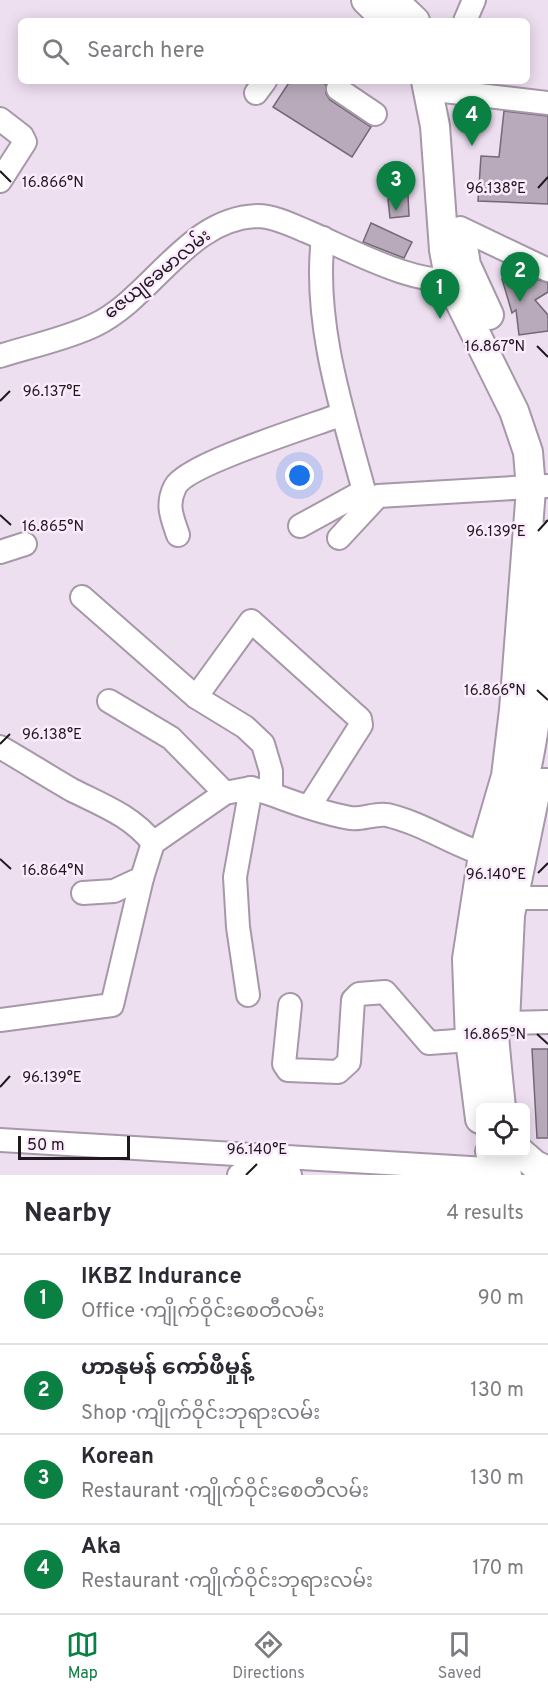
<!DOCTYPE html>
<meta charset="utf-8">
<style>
:root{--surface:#fff;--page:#f2f2f3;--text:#2b2b33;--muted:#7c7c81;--line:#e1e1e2;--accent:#0b8043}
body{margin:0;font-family:Overpass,"Noto Sans Myanmar",sans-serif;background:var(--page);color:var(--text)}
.controls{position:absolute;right:18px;bottom:18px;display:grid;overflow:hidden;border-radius:9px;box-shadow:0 3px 15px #0003}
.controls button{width:54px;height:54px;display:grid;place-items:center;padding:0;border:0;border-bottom:2px solid var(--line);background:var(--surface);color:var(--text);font:30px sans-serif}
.scale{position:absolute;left:18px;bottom:15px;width:112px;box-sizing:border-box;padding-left:6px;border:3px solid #1f191f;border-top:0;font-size:16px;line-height:21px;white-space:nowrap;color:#1f191f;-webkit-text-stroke:4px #fbebfd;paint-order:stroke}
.you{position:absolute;left:300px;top:476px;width:21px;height:21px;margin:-15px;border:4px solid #fff;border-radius:50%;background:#1a73e8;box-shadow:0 0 0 9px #1a73e833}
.badge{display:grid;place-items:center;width:39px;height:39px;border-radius:50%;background:var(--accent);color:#fff;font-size:20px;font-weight:700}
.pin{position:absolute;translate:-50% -50px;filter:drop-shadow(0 2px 3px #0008)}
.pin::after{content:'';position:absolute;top:32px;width:21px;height:18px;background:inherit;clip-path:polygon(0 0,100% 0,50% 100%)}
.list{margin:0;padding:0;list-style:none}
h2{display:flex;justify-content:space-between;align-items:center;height:78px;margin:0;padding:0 24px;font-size:26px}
h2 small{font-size:20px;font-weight:400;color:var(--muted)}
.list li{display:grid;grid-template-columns:39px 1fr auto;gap:18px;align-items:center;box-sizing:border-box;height:90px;padding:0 24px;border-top:2px solid var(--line)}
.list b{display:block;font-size:22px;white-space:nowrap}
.list p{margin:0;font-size:20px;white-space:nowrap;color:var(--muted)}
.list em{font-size:20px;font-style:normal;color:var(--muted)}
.icon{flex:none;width:33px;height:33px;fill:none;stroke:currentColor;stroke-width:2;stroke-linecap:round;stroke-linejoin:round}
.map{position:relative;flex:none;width:548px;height:1175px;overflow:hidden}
.search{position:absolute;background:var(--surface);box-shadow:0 3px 15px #0003;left:18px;right:18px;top:18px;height:66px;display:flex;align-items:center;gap:15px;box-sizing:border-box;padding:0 21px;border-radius:9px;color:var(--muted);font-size:22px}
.sheet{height:438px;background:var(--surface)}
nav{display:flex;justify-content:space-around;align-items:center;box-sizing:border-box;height:84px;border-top:2px solid var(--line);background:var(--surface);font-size:16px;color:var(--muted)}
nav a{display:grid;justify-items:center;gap:3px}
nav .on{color:var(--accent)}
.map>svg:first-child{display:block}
.building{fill:#b8aaba;stroke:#746776;stroke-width:1.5}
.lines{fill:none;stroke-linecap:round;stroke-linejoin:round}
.minor-casing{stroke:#a698a8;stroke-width:26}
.major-casing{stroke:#a698a8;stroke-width:32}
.minor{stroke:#fff;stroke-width:22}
.major{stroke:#fff;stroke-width:28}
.ticks{fill:none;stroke:#1f191f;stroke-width:2}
.labels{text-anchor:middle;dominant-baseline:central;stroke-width:5;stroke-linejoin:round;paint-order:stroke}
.street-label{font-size:18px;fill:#1f191f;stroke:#fbebfd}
.ticks-label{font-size:15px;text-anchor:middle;fill:#1f191f;stroke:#fbebfd;stroke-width:5;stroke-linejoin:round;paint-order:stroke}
</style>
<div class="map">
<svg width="548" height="1175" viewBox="0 0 548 1175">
<rect width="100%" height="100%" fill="#eddef0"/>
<g class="building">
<polygon points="290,81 320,81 326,85 326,94 330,100 371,127 352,157 273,107"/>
<polygon points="504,111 548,116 548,204 478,201 481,156 499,157"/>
<polygon points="408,195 409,216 390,218 388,199"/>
<polygon points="371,223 412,242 404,258 363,242"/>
<polygon points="533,278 548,283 548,292 535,300 548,315 548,331 519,335 516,310 512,313 502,279"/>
<polygon points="532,1049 548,1049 548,1138 537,1138"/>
</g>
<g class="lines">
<g class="minor-casing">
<g id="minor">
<polyline points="465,21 474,0"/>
<polyline points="338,89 375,114"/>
<polyline points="444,91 548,103"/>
<polyline points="256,93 265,81"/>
<polyline points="0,119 22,136 25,142 0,181"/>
<polyline points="460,228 548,270"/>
<path d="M0 356C31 346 66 339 95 325 153 297 187 218 258 216 273 216 292 225 306 231 347 248 421 290 463 278"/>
<path d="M300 526 364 491C342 410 313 322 323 238"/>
<path d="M178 535C172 517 166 505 175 487 186 464 314 425 343 414"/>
<polyline points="339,538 378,496 548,486"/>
<polyline points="0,552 25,544"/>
<path d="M82 597 196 697 245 727 263 744 271 771V794C297 804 323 813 350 818 362 820 375 813 387 815 426 824 459 849 498 859"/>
<polyline points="196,697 251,621 360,719 361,725 309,807"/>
<polyline points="109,701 171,738 225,793"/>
<path d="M0 747C24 761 48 776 72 790 102 805 132 816 153 843L225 793 251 788 271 794"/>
<polyline points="548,780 541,780 513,915 508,1023 548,1022"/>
<polyline points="83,893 114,891 142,878 153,843"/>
<polyline points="516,898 548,898"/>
<polyline points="248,995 238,927 235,877 251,788"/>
<polyline points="290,1005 284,1064 288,1070 338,1072 349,1062 353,1000 359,994 385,992 429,1043 470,1040"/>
<polyline points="0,1020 112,1005 142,878"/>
<polyline points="0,1140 487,1169"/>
<path d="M239 1175C257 1168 273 1163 290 1175"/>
</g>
</g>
<g class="major-casing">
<g id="major">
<polyline points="366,0 388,21"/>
<polyline points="393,0 415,21"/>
<polyline points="426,81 435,126 444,250 450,282 514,411 528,452 531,489 514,710 506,776 483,855 467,959 470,1040 480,1119"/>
<polyline points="461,234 466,265 489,315"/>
<path d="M501 1108C495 1047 487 987 494 926 501 858 525 794 534 726 542 663 541 599 547 536"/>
<polyline points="490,1152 498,1167 507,1175"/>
<polyline points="520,1152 535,1165 548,1171"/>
</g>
</g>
<use href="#minor" class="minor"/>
<use href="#major" class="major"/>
</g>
<path class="ticks" d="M0 171 11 182M538 188 548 177M537 346 548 357M0 401 10 391M0 515 11 525M538 531 548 520M537 690 548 700M0 744 10 734M0 859 11 869M538 873 548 863M537 1034 548 1044M0 1087 10 1076M246 1175 257 1164"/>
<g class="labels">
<g class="street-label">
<text transform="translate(158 275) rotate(-39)">ဇေယျခေမာလမ်း</text>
</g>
</g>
<g class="ticks-label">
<text x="53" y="187">16.866°N</text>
<text x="496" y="193">96.138°E</text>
<text x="495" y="351">16.867°N</text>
<text x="52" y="396">96.137°E</text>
<text x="53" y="531">16.865°N</text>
<text x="496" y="536">96.139°E</text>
<text x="495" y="695">16.866°N</text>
<text x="52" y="739">96.138°E</text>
<text x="53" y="875">16.864°N</text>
<text x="496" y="879">96.140°E</text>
<text x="495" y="1039">16.865°N</text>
<text x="52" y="1082">96.139°E</text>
<text x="257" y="1154">96.140°E</text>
</g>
</svg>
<div class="controls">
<button><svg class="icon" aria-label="locate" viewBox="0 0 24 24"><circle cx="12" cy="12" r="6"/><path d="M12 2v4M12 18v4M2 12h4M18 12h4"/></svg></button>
</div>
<div class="scale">50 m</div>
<div class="you"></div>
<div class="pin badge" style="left:440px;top:319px">1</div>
<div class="pin badge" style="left:520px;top:302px">2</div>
<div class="pin badge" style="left:396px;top:211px">3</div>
<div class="pin badge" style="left:472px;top:146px">4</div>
<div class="search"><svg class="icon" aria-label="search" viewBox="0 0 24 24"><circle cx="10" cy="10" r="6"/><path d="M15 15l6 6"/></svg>Search here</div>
</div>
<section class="sheet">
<h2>Nearby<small>4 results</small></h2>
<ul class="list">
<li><span class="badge">1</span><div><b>IKBZ Indurance</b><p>Office · ကျိုက်ဝိုင်းစေတီလမ်း</p></div><em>90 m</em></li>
<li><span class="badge">2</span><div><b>ဟာနုမန် ကော်ဖီမှုန့်</b><p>Shop · ကျိုက်ဝိုင်းဘုရားလမ်း</p></div><em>130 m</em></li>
<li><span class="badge">3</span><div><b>Korean</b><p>Restaurant · ကျိုက်ဝိုင်းစေတီလမ်း</p></div><em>130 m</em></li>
<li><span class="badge">4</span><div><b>Aka</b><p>Restaurant · ကျိုက်ဝိုင်းဘုရားလမ်း</p></div><em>170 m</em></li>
</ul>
</section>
<nav>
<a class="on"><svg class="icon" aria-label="map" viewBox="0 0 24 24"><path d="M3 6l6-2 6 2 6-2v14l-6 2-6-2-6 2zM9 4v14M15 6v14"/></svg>Map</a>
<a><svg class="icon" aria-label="directions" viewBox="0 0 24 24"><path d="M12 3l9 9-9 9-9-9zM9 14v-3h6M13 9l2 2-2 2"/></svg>Directions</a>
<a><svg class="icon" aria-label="saved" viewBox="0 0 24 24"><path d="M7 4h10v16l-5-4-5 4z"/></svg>Saved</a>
</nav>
